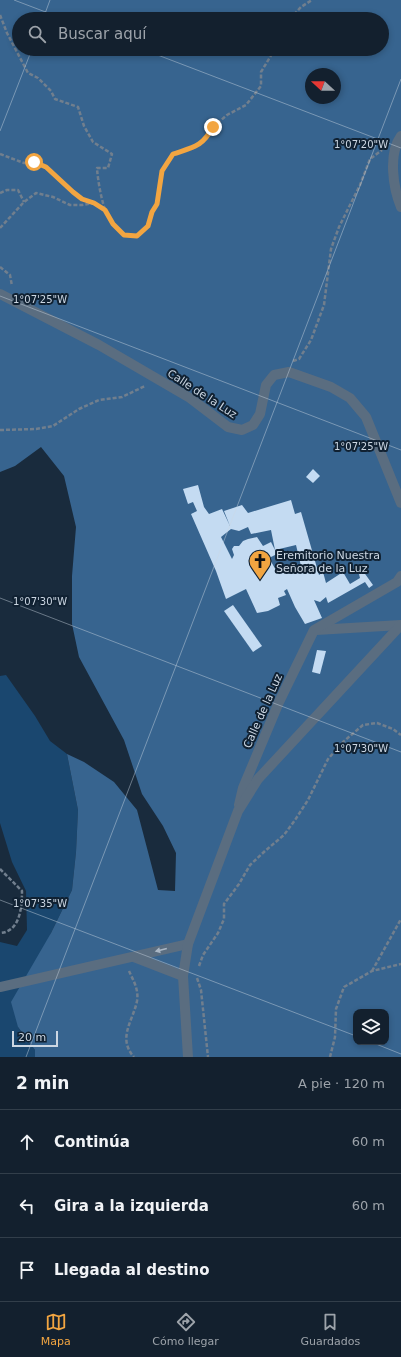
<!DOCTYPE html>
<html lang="es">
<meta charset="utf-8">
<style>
:root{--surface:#13202e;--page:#202d3a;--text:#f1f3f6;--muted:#9da3aa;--line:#323e4a;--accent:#f2a541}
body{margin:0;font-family:"DejaVu Sans",sans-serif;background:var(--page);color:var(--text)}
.controls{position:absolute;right:12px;bottom:12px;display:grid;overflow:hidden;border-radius:8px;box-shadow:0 2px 6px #0003}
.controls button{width:36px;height:36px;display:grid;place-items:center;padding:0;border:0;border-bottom:1px solid var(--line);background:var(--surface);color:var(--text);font:20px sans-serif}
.compass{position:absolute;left:305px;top:68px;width:36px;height:36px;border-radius:50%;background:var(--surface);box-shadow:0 2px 6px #0003;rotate:291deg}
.scale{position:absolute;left:12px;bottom:10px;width:46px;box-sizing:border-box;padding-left:4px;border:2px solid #ccd7e3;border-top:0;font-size:11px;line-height:14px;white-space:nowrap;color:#ccd7e3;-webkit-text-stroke:3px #102132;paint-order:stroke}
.stop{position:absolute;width:12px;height:12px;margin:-9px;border:3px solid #f2a541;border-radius:50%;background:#fff}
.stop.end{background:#f2a541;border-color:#fff;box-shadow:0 1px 4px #0008}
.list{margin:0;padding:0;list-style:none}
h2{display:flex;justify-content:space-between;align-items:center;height:52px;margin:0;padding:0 16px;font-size:17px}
h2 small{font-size:13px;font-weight:400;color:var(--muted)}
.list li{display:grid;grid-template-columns:26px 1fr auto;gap:12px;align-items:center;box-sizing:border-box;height:64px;padding:0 16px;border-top:1px solid var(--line)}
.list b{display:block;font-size:15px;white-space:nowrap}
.list em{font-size:13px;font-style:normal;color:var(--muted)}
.icon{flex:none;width:22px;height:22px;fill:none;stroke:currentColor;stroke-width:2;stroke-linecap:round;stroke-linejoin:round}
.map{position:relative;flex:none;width:401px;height:1057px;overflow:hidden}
.search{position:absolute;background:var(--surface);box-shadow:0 2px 6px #0003;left:12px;right:12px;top:12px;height:44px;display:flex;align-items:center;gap:10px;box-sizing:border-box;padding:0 14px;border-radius:22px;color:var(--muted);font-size:15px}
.sheet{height:244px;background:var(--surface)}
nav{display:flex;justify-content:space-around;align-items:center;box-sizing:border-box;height:56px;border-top:1px solid var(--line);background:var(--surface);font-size:11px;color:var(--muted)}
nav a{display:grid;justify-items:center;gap:2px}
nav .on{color:var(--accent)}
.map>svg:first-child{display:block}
.green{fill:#1a476f}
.forest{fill:#37648f;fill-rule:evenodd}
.building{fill:#c4dbf2;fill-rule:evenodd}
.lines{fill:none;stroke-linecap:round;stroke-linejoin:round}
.path{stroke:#717f8e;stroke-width:2.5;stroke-dasharray:4 2;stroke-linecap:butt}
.minor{stroke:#5a6d80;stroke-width:10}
.oneway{fill:#aab7c5}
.route{stroke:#f2a541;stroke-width:5}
.ticks{fill:none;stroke:#ccd7e3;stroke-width:1;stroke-opacity:0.45}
.labels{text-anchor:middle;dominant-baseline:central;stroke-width:4;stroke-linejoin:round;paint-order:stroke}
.street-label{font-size:11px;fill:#ccd7e3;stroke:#102132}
.poi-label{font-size:11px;fill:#ccd7e3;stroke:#102132;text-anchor:start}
.ticks-label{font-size:10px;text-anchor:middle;fill:#ccd7e3;stroke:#102132;stroke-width:4;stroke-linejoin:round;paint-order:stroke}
</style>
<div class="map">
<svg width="401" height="1057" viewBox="0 0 401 1057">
<rect width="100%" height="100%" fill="#192b3d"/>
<polygon class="green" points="6,675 35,716 50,741 67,754 78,810 76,852 72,890 51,933 18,1027 35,1050 35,1057 0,1057 0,942 17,946 27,930 26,891 12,862 0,823 0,676"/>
<path class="forest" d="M0 0H401V1057H35V1050L18 1027 11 1002 51 933 72 890 76 852 78 810 67 754 84 762 114 782 137 810 158 890 175 891 176 853 163 826 142 794 124 740 79 657 72 624V576L76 527 64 476 41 447 15 466 0 472ZM19 19H382V49H19ZM311 74H335V98H311ZM356 1012H386V1042H356Z"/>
<g class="building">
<polygon points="313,469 320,476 313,483 306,477"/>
<path d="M198 485 204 507 209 514 222 509 230 526 224 511 242 505 248 513 291 500 295 514 301 512 319 575 323 572 326 583 343 572 350 584 360 578 359 574 363 571 373 585 369 588 365 582 328 603 326 597 320 602 314 600 322 618 305 624 295 607 287 589 284 591 286 595 278 598 280 605 268 611 257 613 246 589 226 599 216 571 191 514 197 511 193 502 188 504 183 489ZM248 527 251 534 271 530 275 550 271 542 263 546 257 537 248 539 243 541 239 546H234L232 549 234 555 232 559 221 537 231 529 239 531ZM296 545 301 566 277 572 269 558 277 554 275 550Z"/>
<polygon points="233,605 262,646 253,652 224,611"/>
<polygon points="317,650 326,651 320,674 312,672"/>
</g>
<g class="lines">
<g class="path">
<path d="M0 15 7 33 28 73 38 78 51 91 55 99 78 107 84 126 93 142 112 154 108 168H97C98 182 101 197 105 210 108 220 117 228 124 235L137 236 148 226 152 212 157 204 162 171 173 154 196 147 207 137 213 127 227 115 246 105 261 86V72L275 49"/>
<polyline points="290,19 301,7 312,0"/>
<polyline points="0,154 24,163 34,162 46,167 73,192 82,199 93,203"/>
<polyline points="0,193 7,190 18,190 24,202"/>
<polyline points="0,228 24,202 36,193 53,197 70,205 82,205 94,203 104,210"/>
<polyline points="0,267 10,275 12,286"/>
<polyline points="293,361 299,359 311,340 324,305 331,249 339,227 360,185 370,159 382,150"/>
<polyline points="0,430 36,429 53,426 79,409 99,400 122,397 145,386"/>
<path d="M0 869 22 891C22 907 20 932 0 933"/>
<polyline points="199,966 203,955 218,933 224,919 224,904 239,884 250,865 265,851 284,835 295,820 308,800 328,759 343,742 363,725 377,723 393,729 401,735"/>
<path d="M129 971C133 980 139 989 137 1001 133 1021 117 1038 134 1057"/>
<polyline points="372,971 401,919"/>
<polyline points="197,978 201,990 208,1057"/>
<polyline points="330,1057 335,1037 336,1009 344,987 372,971 401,964"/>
</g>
<g class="minor">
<path d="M401 136C388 154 393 188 401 207"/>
<polyline points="0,294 99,345 190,398 228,427 242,430 253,425 260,414 266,385 274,375 289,372 331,387 350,398 366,417 401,503"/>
<polyline points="316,630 401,625"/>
<polyline points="239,805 243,788 279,702 314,630 397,582 401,576"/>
<polyline points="134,957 183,976"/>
<polyline points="1,987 188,944"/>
<polyline points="188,1057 183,976 188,944 238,811 258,779 401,625"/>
</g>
</g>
<defs><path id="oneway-solid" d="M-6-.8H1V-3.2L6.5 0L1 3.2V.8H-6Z"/></defs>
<use class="oneway" href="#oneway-solid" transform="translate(161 950) rotate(166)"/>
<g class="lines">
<path class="route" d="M34 162 46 167 73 192 82 199 94 203 105 210 113 224 124 235 137 236 148 226 152 212 157 204 162 171 173 154C194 147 202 147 213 127"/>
</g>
<path class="ticks" d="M14 0 64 19M43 19 50 0M142 49 401 148M0 131 32 49M0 296 401 450M0 598 401 752M0 900 356 1036M371 1042 401 1054M26 1057 401 79"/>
<defs>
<g id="church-pin" transform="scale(1.15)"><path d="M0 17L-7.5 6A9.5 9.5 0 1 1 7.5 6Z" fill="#f2a541" stroke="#102132"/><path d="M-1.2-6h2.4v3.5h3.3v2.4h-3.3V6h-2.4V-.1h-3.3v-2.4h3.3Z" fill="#111"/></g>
</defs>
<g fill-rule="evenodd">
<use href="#church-pin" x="260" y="561"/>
</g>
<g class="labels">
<g class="street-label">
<text transform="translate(202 394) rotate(33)">Calle de la Luz</text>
<text transform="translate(263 711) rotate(-66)">Calle de la Luz</text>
</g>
<g class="poi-label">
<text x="276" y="555">Eremitorio Nuestra<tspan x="276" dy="13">Señora de la Luz</tspan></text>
</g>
</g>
<g class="ticks-label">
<text x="361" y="148">1°07'20"W</text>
<text x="40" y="303">1°07'25"W</text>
<text x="361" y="450">1°07'25"W</text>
<text x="40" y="605">1°07'30"W</text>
<text x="361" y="752">1°07'30"W</text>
<text x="40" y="907">1°07'35"W</text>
</g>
</svg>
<div class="controls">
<button><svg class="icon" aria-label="layers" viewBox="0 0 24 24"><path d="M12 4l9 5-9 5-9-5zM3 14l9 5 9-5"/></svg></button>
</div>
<svg class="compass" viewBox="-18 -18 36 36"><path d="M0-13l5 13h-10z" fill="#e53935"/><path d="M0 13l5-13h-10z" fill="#9da3aa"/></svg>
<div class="scale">20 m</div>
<div class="stop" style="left:34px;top:162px"></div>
<div class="stop end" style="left:213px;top:127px"></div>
<div class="search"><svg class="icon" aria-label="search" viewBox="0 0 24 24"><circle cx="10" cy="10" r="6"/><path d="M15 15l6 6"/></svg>Buscar aquí</div>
</div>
<section class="sheet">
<h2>2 min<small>A pie · 120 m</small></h2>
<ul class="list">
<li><svg class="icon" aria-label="ahead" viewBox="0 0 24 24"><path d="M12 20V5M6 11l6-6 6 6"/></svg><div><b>Continúa</b></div><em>60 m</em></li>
<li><svg class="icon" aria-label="left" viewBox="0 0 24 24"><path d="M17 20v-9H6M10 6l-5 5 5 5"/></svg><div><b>Gira a la izquierda</b></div><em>60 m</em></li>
<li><svg class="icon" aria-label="arrive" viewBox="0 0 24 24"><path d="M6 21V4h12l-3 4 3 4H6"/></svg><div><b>Llegada al destino</b></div></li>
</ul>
</section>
<nav>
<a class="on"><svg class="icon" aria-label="map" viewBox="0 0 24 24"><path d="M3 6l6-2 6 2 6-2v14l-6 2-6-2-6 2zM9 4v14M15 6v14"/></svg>Mapa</a>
<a><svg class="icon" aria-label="directions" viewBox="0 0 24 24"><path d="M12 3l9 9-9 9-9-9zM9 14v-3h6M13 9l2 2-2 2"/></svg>Cómo llegar</a>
<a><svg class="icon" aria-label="saved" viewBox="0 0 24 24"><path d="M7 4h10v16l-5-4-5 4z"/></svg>Guardados</a>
</nav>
